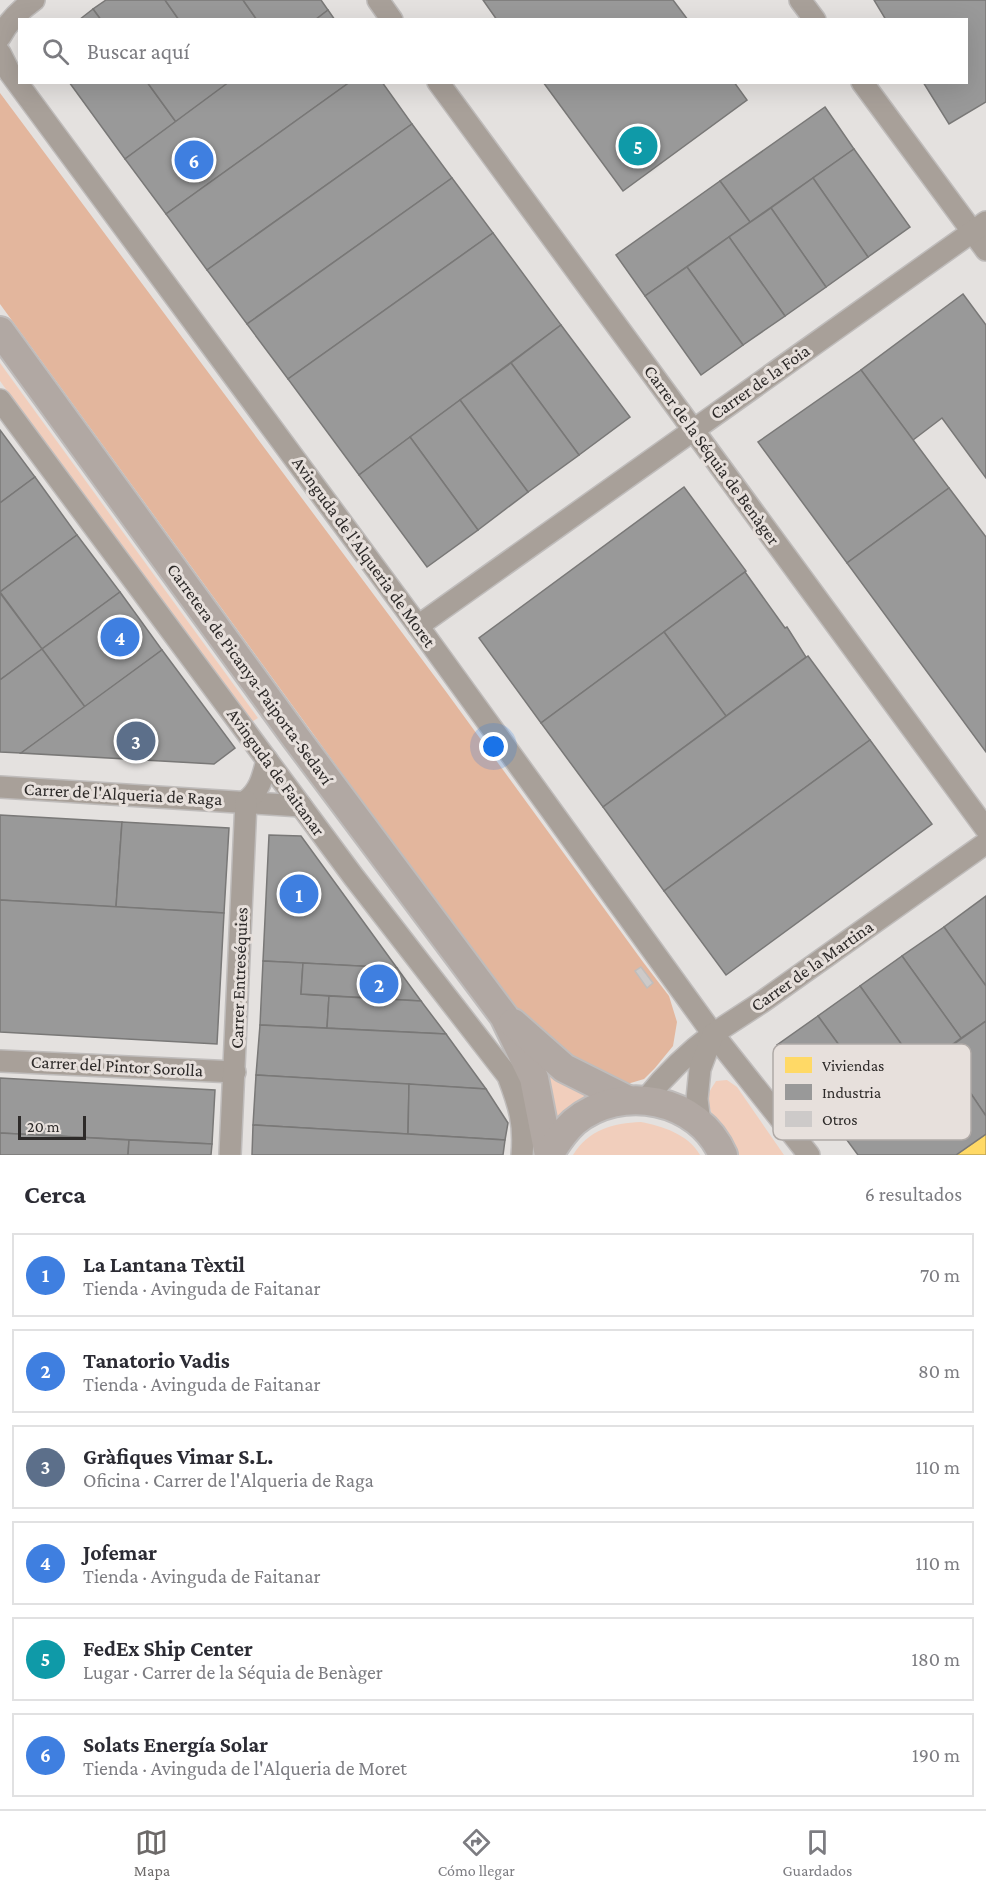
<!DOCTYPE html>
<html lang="es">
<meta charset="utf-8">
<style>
:root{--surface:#fff;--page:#f2f2f3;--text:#2b2b33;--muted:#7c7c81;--line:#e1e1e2;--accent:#6d6a69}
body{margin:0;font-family:"Crimson Pro",serif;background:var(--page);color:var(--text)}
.scale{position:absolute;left:18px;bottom:15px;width:68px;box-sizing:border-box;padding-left:6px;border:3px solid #2d2a29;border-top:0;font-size:16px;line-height:21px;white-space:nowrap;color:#2d2a29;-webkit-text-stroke:4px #e7e0dc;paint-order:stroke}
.you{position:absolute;left:494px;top:747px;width:21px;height:21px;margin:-15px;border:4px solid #fff;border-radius:50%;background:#1a73e8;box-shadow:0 0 0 9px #1a73e833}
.badge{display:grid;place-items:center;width:39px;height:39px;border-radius:50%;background:var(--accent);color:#fff;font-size:20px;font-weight:700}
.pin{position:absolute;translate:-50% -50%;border:3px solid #fff;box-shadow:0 2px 6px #0006}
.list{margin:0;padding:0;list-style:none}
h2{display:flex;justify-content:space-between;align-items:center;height:78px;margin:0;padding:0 24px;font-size:26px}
h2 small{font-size:20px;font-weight:400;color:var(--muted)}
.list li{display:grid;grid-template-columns:39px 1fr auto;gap:18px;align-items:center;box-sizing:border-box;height:84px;margin:0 12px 12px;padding:0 12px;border:2px solid var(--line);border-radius:0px}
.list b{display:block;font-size:22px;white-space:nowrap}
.list p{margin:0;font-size:20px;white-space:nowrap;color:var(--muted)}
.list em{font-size:20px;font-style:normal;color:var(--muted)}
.icon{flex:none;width:33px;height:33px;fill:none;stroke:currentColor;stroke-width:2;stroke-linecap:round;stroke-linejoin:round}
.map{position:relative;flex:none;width:986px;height:1155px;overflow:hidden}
.search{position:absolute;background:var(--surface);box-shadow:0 6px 24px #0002;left:18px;right:18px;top:18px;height:66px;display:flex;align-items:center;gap:15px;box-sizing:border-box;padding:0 21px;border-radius:0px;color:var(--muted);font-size:22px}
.sheet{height:654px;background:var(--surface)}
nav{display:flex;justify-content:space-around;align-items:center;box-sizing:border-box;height:84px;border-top:2px solid var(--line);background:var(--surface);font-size:16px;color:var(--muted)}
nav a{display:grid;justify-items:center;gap:3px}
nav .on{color:var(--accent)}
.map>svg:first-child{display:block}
.green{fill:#f1cebc}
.forest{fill:#e3b69d}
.homes{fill:#ffd966;stroke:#c0a454;stroke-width:1.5}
.industry{fill:#999;stroke:#797877;stroke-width:1.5}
.building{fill:#cdcac9;stroke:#c0bdbb;stroke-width:1.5}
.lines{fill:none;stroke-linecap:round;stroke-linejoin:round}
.street-casing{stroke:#bfbcbb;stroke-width:24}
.secondary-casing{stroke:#bfbcbb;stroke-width:32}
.street{stroke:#a8a099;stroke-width:21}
.secondary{stroke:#b1a8a3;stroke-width:28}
.labels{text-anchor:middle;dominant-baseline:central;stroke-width:6;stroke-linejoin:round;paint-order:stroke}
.street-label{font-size:18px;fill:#2d2a29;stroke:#e7e0dc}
.key{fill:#e7e0dc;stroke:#afa9a6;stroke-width:1.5}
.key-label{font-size:16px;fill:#2d2a29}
</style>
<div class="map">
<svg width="986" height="1155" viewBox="0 0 986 1155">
<rect width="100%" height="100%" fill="#e4e1df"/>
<g class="green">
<polygon points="0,363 258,718 250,723 0,381"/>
<polygon points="541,1069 563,1084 588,1097 572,1106 553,1120"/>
<path d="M727 1080 737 1087 784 1155H735C726 1142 705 1110 709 1094 710 1089 714 1085 716 1081Z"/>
<path d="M641 1122C662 1126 688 1134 700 1155H573C588 1130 613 1123 641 1122Z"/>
</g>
<polygon class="forest" points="0,93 447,693 643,962 669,996 677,1022 673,1046 655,1068 644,1079 624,1085 599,1078 523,1022 0,304"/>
<polygon class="homes" points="986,1134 986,1155 956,1155"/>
<g class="industry">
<polygon points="106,0 165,0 179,20 101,20 93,9"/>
<polygon points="165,0 243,0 257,20 179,20"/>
<polygon points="243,0 321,0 328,10 315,20 257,20"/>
<polygon points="483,0 673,0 688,20 497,20"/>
<polygon points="874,0 986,0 986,102 949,124 923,82 966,82 966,20 886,20"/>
<polygon points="93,9 101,20 79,20 84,16"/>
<polygon points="328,10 335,20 315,20"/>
<polygon points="69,82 147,82 176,122 125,159"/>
<polygon points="147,82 226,82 227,84 176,122"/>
<polygon points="229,82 350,82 166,214 125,159"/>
<polygon points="350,82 382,82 412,124 207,270 166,214"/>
<polygon points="543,82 734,82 747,100 623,191"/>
<polygon points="825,107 854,149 750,222 720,181"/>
<polygon points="412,124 452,178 247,324 207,270"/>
<polygon points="854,149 910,227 868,257 813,178"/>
<polygon points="452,178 493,233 288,379 247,324"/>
<polygon points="813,178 868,257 826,287 771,208"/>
<polygon points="720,181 750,222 645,296 616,255"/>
<polygon points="771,208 826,287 785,316 729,237"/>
<polygon points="493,233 561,325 359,475 288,379"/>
<polygon points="729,237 785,316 743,345 687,267"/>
<polygon points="687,267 743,345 701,375 645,296"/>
<polygon points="963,294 986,325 986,478 942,418 913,440 861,370"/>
<polygon points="561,325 630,417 579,455 511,363"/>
<polygon points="511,363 579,455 528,492 460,400"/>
<polygon points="861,370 949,488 847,563 758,442"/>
<polygon points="460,400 528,492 478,530 410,437"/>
<polygon points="0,430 35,477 0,503"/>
<polygon points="410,437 478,530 427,567 359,475"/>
<polygon points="35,477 77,535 0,592 0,503"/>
<polygon points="684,487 746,571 541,723 479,638"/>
<polygon points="949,488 986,537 986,752 847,563"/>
<polygon points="77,535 120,592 42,649 0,592"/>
<polygon points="745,572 785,628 787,627 806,657 726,716 664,632"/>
<polygon points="120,592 162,650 85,707 42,649"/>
<polygon points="0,593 42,649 0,680"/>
<polygon points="664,632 726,716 603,807 541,723"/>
<polygon points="42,649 85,707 21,753 0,752 0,680"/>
<polygon points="162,650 235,748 214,764 21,753"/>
<polygon points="808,656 870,740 664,891 603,807"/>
<polygon points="870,740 932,824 726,975 664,891"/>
<polygon points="0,815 122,822 116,907 0,900"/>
<polygon points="122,822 229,828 224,913 116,907"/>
<polygon points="269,835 301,836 397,968 263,961"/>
<polygon points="986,896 986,986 944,927"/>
<polygon points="0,900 224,913 217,1044 0,1032"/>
<polygon points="944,927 986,986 986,1021 961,1038 902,956"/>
<polygon points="902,956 961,1038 919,1069 860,986"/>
<polygon points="263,961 303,963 301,994 329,996 327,1028 260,1025"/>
<polygon points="303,963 397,968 421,1001 301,994"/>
<polygon points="860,986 919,1069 878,1099 818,1016"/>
<polygon points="329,996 421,1001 446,1034 327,1028"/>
<polygon points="818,1016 878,1099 838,1128 777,1045"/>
<polygon points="986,1021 986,1116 943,1052"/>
<polygon points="260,1025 446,1034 486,1089 256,1075"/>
<polygon points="943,1052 986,1116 986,1134 956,1155 858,1155 838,1128"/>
<polygon points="256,1075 409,1084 408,1134 253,1125"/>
<polygon points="0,1078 215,1090 212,1144 0,1133"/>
<polygon points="409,1084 486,1089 508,1123 505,1140 408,1134"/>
<polygon points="253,1125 408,1134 505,1140 503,1155 252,1155"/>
<polygon points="0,1133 129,1140 128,1155 0,1155"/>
<polygon points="129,1140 212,1144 211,1155 128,1155"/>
</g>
<polygon class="building" points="641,967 653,983 647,988 635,971"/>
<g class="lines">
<g class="street-casing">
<g id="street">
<polyline points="378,0 392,20"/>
<polyline points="800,0 815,20"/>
<path d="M0 37C8 22 20 10 34 0"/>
<path d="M0 53 10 73 418 626 713 1034C686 1054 666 1074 645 1100"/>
<polyline points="438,82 986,829"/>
<polyline points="862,82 986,250"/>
<path d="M0 400 353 876 508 1076C519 1105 525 1123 522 1155"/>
<polyline points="418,626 986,222"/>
<polyline points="0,787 301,806"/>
<path d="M246 801C260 791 263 776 267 760"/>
<polyline points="713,1034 809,1155"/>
<polyline points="0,1061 235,1072"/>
<polyline points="700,1123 697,1099 700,1069 713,1034 762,1002 986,843"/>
<polyline points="230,1155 246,801"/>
</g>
</g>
<g class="secondary-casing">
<g id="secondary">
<polyline points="0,331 296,738 504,1016 534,1078 549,1155"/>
<polyline points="513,1023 564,1068 628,1100"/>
<path d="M549 1155C556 1143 564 1131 574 1122 621 1083 699 1098 723 1155"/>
</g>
</g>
<use href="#street" class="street"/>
<use href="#secondary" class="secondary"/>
</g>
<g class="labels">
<g class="street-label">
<text transform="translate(760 382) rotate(-35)">Carrer de la Foia</text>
<text transform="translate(712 455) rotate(54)">Carrer de la Séquia de Benàger</text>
<text transform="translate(364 552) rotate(54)">Avinguda de l'Alqueria de Moret</text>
<text transform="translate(250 674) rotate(54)">Carretera de Picanya-Paiporta-Sedaví</text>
<text transform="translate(276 772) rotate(54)">Avinguda de Faitanar</text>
<text transform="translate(123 794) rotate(3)">Carrer de l'Alqueria de Raga</text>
<text transform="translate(812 966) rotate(-35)">Carrer de la Martina</text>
<text transform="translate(239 978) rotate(-88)">Carrer Entreséquies</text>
<text transform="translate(117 1066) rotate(3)">Carrer del Pintor Sorolla</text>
</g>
</g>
<rect x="773" y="1044" width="198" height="96" rx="9" class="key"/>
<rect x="785" y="1057" width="27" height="16" fill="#ffd966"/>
<rect x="785" y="1084" width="27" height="16" fill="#999"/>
<rect x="785" y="1111" width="27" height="16" fill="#cdcac9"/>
<g class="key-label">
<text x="822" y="1071">Viviendas</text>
<text x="822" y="1098">Industria</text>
<text x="822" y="1125">Otros</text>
</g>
</svg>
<div class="scale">20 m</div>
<div class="you"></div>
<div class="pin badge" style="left:299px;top:894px;background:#3f7fe0">1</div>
<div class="pin badge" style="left:379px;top:984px;background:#3f7fe0">2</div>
<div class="pin badge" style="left:136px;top:741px;background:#5c6f8a">3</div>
<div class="pin badge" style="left:120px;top:637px;background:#3f7fe0">4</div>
<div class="pin badge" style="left:638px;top:146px;background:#0f9aa8">5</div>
<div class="pin badge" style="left:194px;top:160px;background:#3f7fe0">6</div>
<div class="search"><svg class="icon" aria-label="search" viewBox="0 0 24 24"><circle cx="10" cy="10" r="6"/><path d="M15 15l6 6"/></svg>Buscar aquí</div>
</div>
<section class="sheet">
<h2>Cerca<small>6 resultados</small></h2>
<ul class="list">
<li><span class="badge" style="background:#3f7fe0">1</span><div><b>La Lantana Tèxtil</b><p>Tienda · Avinguda de Faitanar</p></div><em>70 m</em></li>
<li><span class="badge" style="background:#3f7fe0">2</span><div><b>Tanatorio Vadis</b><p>Tienda · Avinguda de Faitanar</p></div><em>80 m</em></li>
<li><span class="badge" style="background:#5c6f8a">3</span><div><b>Gràfiques Vimar S.L.</b><p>Oficina · Carrer de l'Alqueria de Raga</p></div><em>110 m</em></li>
<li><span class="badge" style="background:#3f7fe0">4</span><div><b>Jofemar</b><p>Tienda · Avinguda de Faitanar</p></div><em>110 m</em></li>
<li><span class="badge" style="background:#0f9aa8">5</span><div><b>FedEx Ship Center</b><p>Lugar · Carrer de la Séquia de Benàger</p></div><em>180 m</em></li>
<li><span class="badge" style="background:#3f7fe0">6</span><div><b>Solats Energía Solar</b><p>Tienda · Avinguda de l'Alqueria de Moret</p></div><em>190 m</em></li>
</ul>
</section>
<nav>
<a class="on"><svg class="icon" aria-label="map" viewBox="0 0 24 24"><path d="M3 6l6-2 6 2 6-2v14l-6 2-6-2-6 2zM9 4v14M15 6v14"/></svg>Mapa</a>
<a><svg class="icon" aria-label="directions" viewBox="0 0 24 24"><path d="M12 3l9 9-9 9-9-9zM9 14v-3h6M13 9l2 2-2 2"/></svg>Cómo llegar</a>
<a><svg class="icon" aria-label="saved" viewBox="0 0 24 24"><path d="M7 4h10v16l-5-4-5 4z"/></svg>Guardados</a>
</nav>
